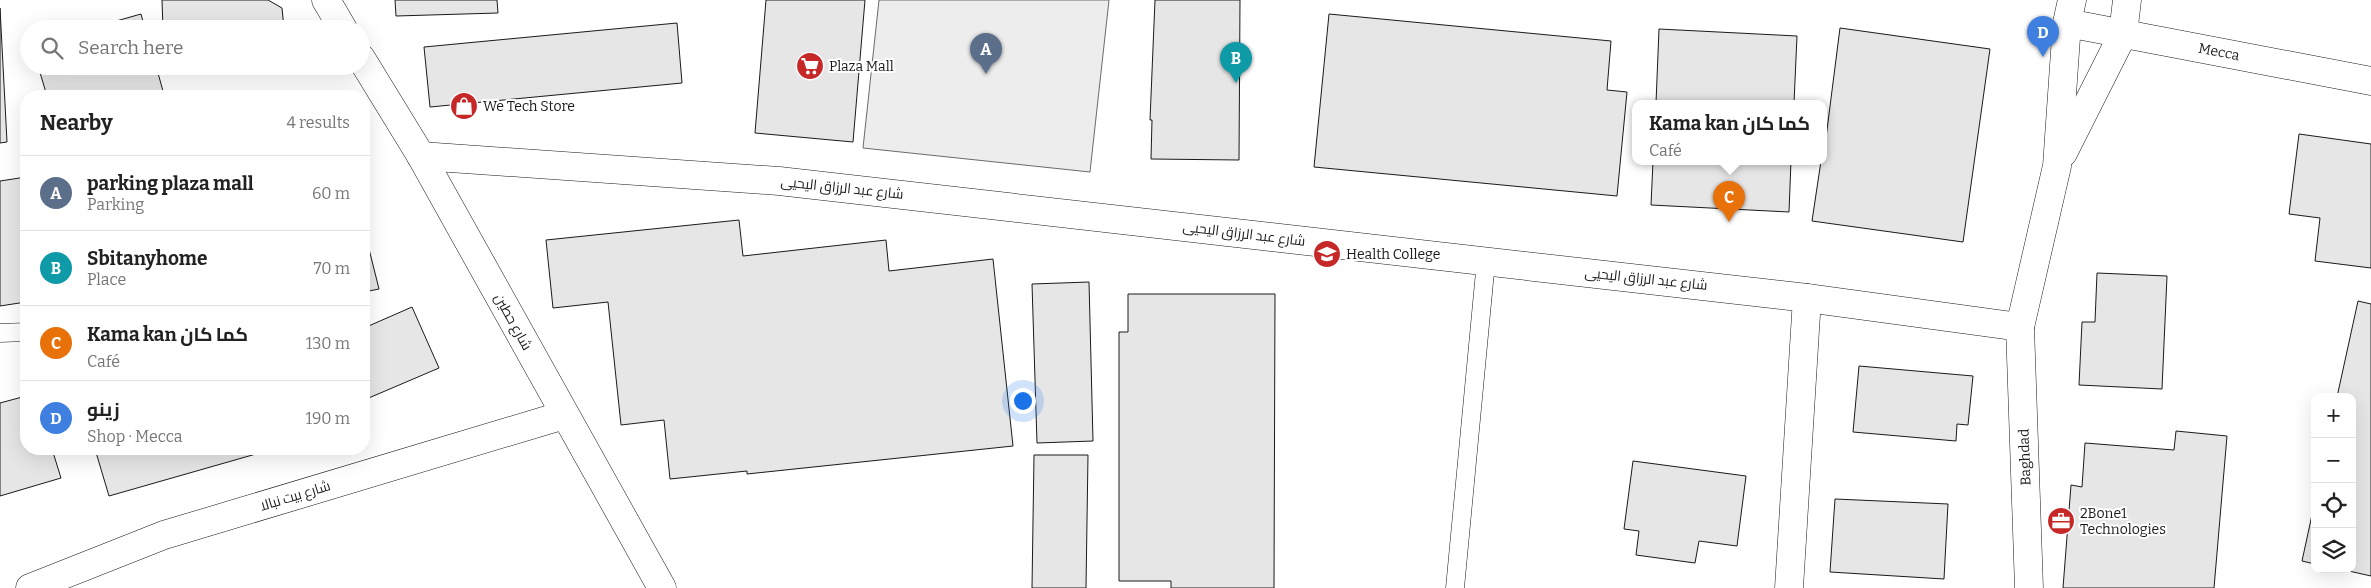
<!DOCTYPE html>
<meta charset="utf-8">
<style>
:root{--surface:#fff;--page:#f6f6f6;--text:#222;--muted:#767676;--line:#e0e0e0;--accent:#c62828}
body{margin:0;font-family:Bitter,Cairo,serif;background:var(--page);color:var(--text)}
.controls{position:absolute;right:15px;bottom:15px;display:grid;overflow:hidden;border-radius:10px;box-shadow:0 5px 20px #0002}
.controls button{width:45px;height:45px;display:grid;place-items:center;padding:0;border:0;border-bottom:1px solid var(--line);background:var(--surface);color:var(--text);font:25px sans-serif}
.you{position:absolute;left:1022px;top:400px;width:18px;height:18px;margin:-12px;border:4px solid #fff;border-radius:50%;background:#1a73e8;box-shadow:0 0 0 8px #1a73e833}
.badge{display:grid;place-items:center;width:32px;height:32px;border-radius:50%;background:var(--accent);color:#fff;font-size:16px;font-weight:700}
.pin{position:absolute;translate:-50% -41px;filter:drop-shadow(0 1px 2px #0008)}
.pin::after{content:'';position:absolute;top:26px;width:18px;height:15px;background:inherit;clip-path:polygon(0 0,100% 0,50% 100%)}
.popup{position:absolute;left:1632px;top:100px;width:195px;height:65px;box-sizing:border-box;display:grid;place-content:center;border-radius:10px;background:var(--surface);filter:drop-shadow(0 1px 4px #0005);font-size:16px;white-space:nowrap;color:var(--muted)}
.popup b{font-size:19px;color:var(--text)}
.popup::after{content:'';position:absolute;left:50%;top:100%;margin-left:-10px;border:10px solid transparent;border-top-color:var(--surface)}
.list{margin:0;padding:0;list-style:none}
h2{display:flex;justify-content:space-between;align-items:center;height:65px;margin:0;padding:0 20px;font-size:21px}
h2 small{font-size:16px;font-weight:400;color:var(--muted)}
.list li{display:grid;grid-template-columns:32px 1fr auto;gap:15px;align-items:center;box-sizing:border-box;height:75px;padding:0 20px;border-top:1px solid var(--line)}
.list b{display:block;font-size:19px;white-space:nowrap}
.list p{margin:0;font-size:16px;white-space:nowrap;color:var(--muted)}
.list em{font-size:16px;font-style:normal;color:var(--muted)}
.icon{flex:none;width:28px;height:28px;fill:none;stroke:currentColor;stroke-width:2;stroke-linecap:round;stroke-linejoin:round}
.map{position:relative;flex:none;width:2371px;height:588px;overflow:hidden}
.search{position:absolute;background:var(--surface);box-shadow:0 5px 20px #0002;left:20px;top:20px;width:350px;height:55px;display:flex;align-items:center;gap:12px;box-sizing:border-box;padding:0 18px;border-radius:28px;color:var(--muted);font-size:19px}
.panel{position:absolute;background:var(--surface);box-shadow:0 5px 20px #0002;left:20px;top:90px;width:350px;height:365px;border-radius:20px}
.map>svg:first-child{display:block}
.built{fill:#ededed;stroke:#6a6a6a}
.building{fill:#e6e6e6;stroke:#1a1a1a}
.lines{fill:none;stroke-linecap:round;stroke-linejoin:round}
.service-casing{stroke:#1a1a1a;stroke-width:19}
.minor-casing{stroke:#1a1a1a;stroke-width:29}
.service{stroke:#fff;stroke-width:18}
.minor{stroke:#fff;stroke-width:28}
.labels{text-anchor:middle;dominant-baseline:central;stroke-width:4;stroke-linejoin:round;paint-order:stroke}
.street-label{font-size:14px;fill:#1a1a1a;stroke:#fff}
.poi-label{font-size:14px;fill:#1a1a1a;stroke:#fff;text-anchor:start}
</style>
<div class="map">
<svg width="2371" height="588" viewBox="0 0 2371 588">
<rect width="100%" height="100%" fill="#fff"/>
<polygon class="built" points="879,0 1109,0 1090,172 863,148"/>
<g class="building">
<polygon points="162,0 268,0 282,8 284,29 227,29 227,27 163,29"/>
<polygon points="395,0 497,0 498,13 396,16"/>
<polygon points="766,0 865,0 853,142 755,133"/>
<polygon points="1155,0 1240,0 1239,160 1151,159 1152,120 1150,120"/>
<polygon points="0,8 7,142 0,143"/>
<polygon points="141,14 145,29 88,29"/>
<polygon points="1329,14 1611,41 1607,90 1627,92 1617,196 1314,167"/>
<polygon points="677,23 682,83 430,107 424,47"/>
<polygon points="1840,28 1990,49 1963,242 1812,221 1821,161 1823,161"/>
<polygon points="1659,29 1797,36 1794,103 1656,103"/>
<polygon points="38,66 156,66 163,91 150,94 151,96 47,96"/>
<polygon points="2299,134 2371,144 2371,268 2315,261 2320,218 2289,214"/>
<polygon points="1653,161 1791,161 1789,212 1651,205"/>
<polygon points="26,177 26,302 0,306 0,181"/>
<polygon points="739,220 743,256 886,240 889,271 993,259 1013,446 747,474 747,471 670,479 664,420 621,425 608,302 553,308 546,240"/>
<polygon points="364,229 379,289 364,292"/>
<polygon points="2097,273 2167,276 2162,389 2079,385 2082,322 2095,322"/>
<polygon points="1089,282 1093,441 1037,443 1032,284"/>
<polygon points="1128,294 1275,294 1274,588 1171,588 1171,581 1119,581 1119,332 1128,332"/>
<polygon points="2358,301 2371,304 2371,576 2340,569 2352,569 2352,397 2337,397"/>
<polygon points="412,307 439,368 364,400 364,328"/>
<polygon points="1859,366 1973,376 1968,425 1957,424 1956,441 1853,432"/>
<polygon points="26,396 26,449 52,449 61,478 0,496 0,403"/>
<polygon points="2176,431 2227,436 2214,588 2063,588 2071,485 2082,487 2085,443 2174,450"/>
<polygon points="95,449 262,449 263,452 109,496"/>
<polygon points="1034,455 1088,455 1086,588 1032,588"/>
<polygon points="1633,461 1746,476 1737,546 1699,541 1695,563 1636,555 1639,531 1624,529"/>
<polygon points="1835,499 1948,504 1944,579 1830,572"/>
<polygon points="2315,501 2315,564 2302,561"/>
</g>
<g class="lines">
<g class="service-casing">
<g id="service">
<polyline points="0,333 26,332"/>
<polyline points="1455,588 1486,261"/>
</g>
</g>
<g class="minor-casing">
<g id="minor">
<polyline points="326,0 343,29"/>
<polyline points="2067,23 2371,81"/>
<polyline points="361,58 421,156 662,588"/>
<polyline points="2063,153 2123,34 2127,0"/>
<polyline points="421,156 779,181 1807,298 2020,327 2057,166 2067,23 2072,0"/>
<polyline points="2020,327 2029,588"/>
<polyline points="30,588 164,535 564,415"/>
<polyline points="1789,588 1807,298"/>
</g>
</g>
<use href="#service" class="service"/>
<use href="#minor" class="minor"/>
</g>
<defs>
<g id="supermarket-disc" transform="scale(1.4375)"><circle r="9.5" fill="#c62828" stroke="#fff"/><path d="M-6-5.5h2.5l.6 2H6L4.5 2H-2.5L-4.4-4H-6ZM-1.5 3.2a1.3 1.3 0 1 0 .1 0ZM3 3.2a1.3 1.3 0 1 0 .1 0Z" fill="#fff"/></g>
<g id="shop-disc" transform="scale(1.4375)"><circle r="9.5" fill="#c62828" stroke="#fff"/><path d="M-5-2.5h2.3a2.7 3.5 0 0 1 5.4 0H5L5.5 6h-11ZM-1.5-2.5h3a1.5 2.3 0 0 0-3 0Z" fill="#fff"/></g>
<g id="university-disc" transform="scale(1.4375)"><circle r="9.5" fill="#c62828" stroke="#fff"/><path d="M0-5L7-2L0 1L-7-2ZM-4 1L0 2.5L4 1V4Q0 6-4 4Z" fill="#fff"/></g>
<g id="office-disc" transform="scale(1.4375)"><circle r="9.5" fill="#c62828" stroke="#fff"/><path d="M-6-3h4V-5.5h4V-3h4V5H-6ZM-1-4.5V-3h2v-1.5ZM-6 0V1H6V0Z" fill="#fff"/></g>
</defs>
<g fill-rule="evenodd">
<use href="#supermarket-disc" x="810" y="66"/>
<use href="#shop-disc" x="464" y="106"/>
<use href="#university-disc" x="1327" y="254"/>
<use href="#office-disc" x="2061" y="521"/>
</g>
<g class="labels">
<g class="street-label">
<text transform="translate(2219 52) rotate(11)">Mecca</text>
<text transform="translate(842 188) rotate(6)">شارع عبد الرزاق اليحيى</text>
<text transform="translate(1244 234) rotate(7)">شارع عبد الرزاق اليحيى</text>
<text transform="translate(1646 279) rotate(6)">شارع عبد الرزاق اليحيى</text>
<text transform="translate(513 322) rotate(61)">شارع حطين</text>
<text transform="translate(2025 457) rotate(-92)">Baghdad</text>
<text transform="translate(295 496) rotate(-17)">شارع بيت نبالا</text>
</g>
<g class="poi-label">
<text x="829" y="66">Plaza Mall</text>
<text x="483" y="106">We Tech Store</text>
<text x="1346" y="254">Health College</text>
<text x="2080" y="513">2Bone1<tspan x="2080" dy="16">Technologies</tspan></text>
</g>
</g>
</svg>
<div class="controls">
<button>+</button>
<button>−</button>
<button><svg class="icon" aria-label="locate" viewBox="0 0 24 24"><circle cx="12" cy="12" r="6"/><path d="M12 2v4M12 18v4M2 12h4M18 12h4"/></svg></button>
<button><svg class="icon" aria-label="layers" viewBox="0 0 24 24"><path d="M12 4l9 5-9 5-9-5zM3 14l9 5 9-5"/></svg></button>
</div>
<div class="you"></div>
<div class="pin badge" style="left:986px;top:74px;background:#5c6f8a">A</div>
<div class="pin badge" style="left:1236px;top:83px;background:#0f9aa8">B</div>
<div class="pin badge" style="left:1729px;top:222px;background:#e8710a">C</div>
<div class="popup"><b>Kama kan كما كان</b>Café</div>
<div class="pin badge" style="left:2043px;top:57px;background:#3f7fe0">D</div>
<div class="search"><svg class="icon" aria-label="search" viewBox="0 0 24 24"><circle cx="10" cy="10" r="6"/><path d="M15 15l6 6"/></svg>Search here</div>
<section class="panel">
<h2>Nearby<small>4 results</small></h2>
<ul class="list">
<li><span class="badge" style="background:#5c6f8a">A</span><div><b>parking plaza mall</b><p>Parking</p></div><em>60 m</em></li>
<li><span class="badge" style="background:#0f9aa8">B</span><div><b>Sbitanyhome</b><p>Place</p></div><em>70 m</em></li>
<li><span class="badge" style="background:#e8710a">C</span><div><b>Kama kan كما كان</b><p>Café</p></div><em>130 m</em></li>
<li><span class="badge" style="background:#3f7fe0">D</span><div><b>زينو</b><p>Shop · Mecca</p></div><em>190 m</em></li>
</ul>
</section>
</div>
